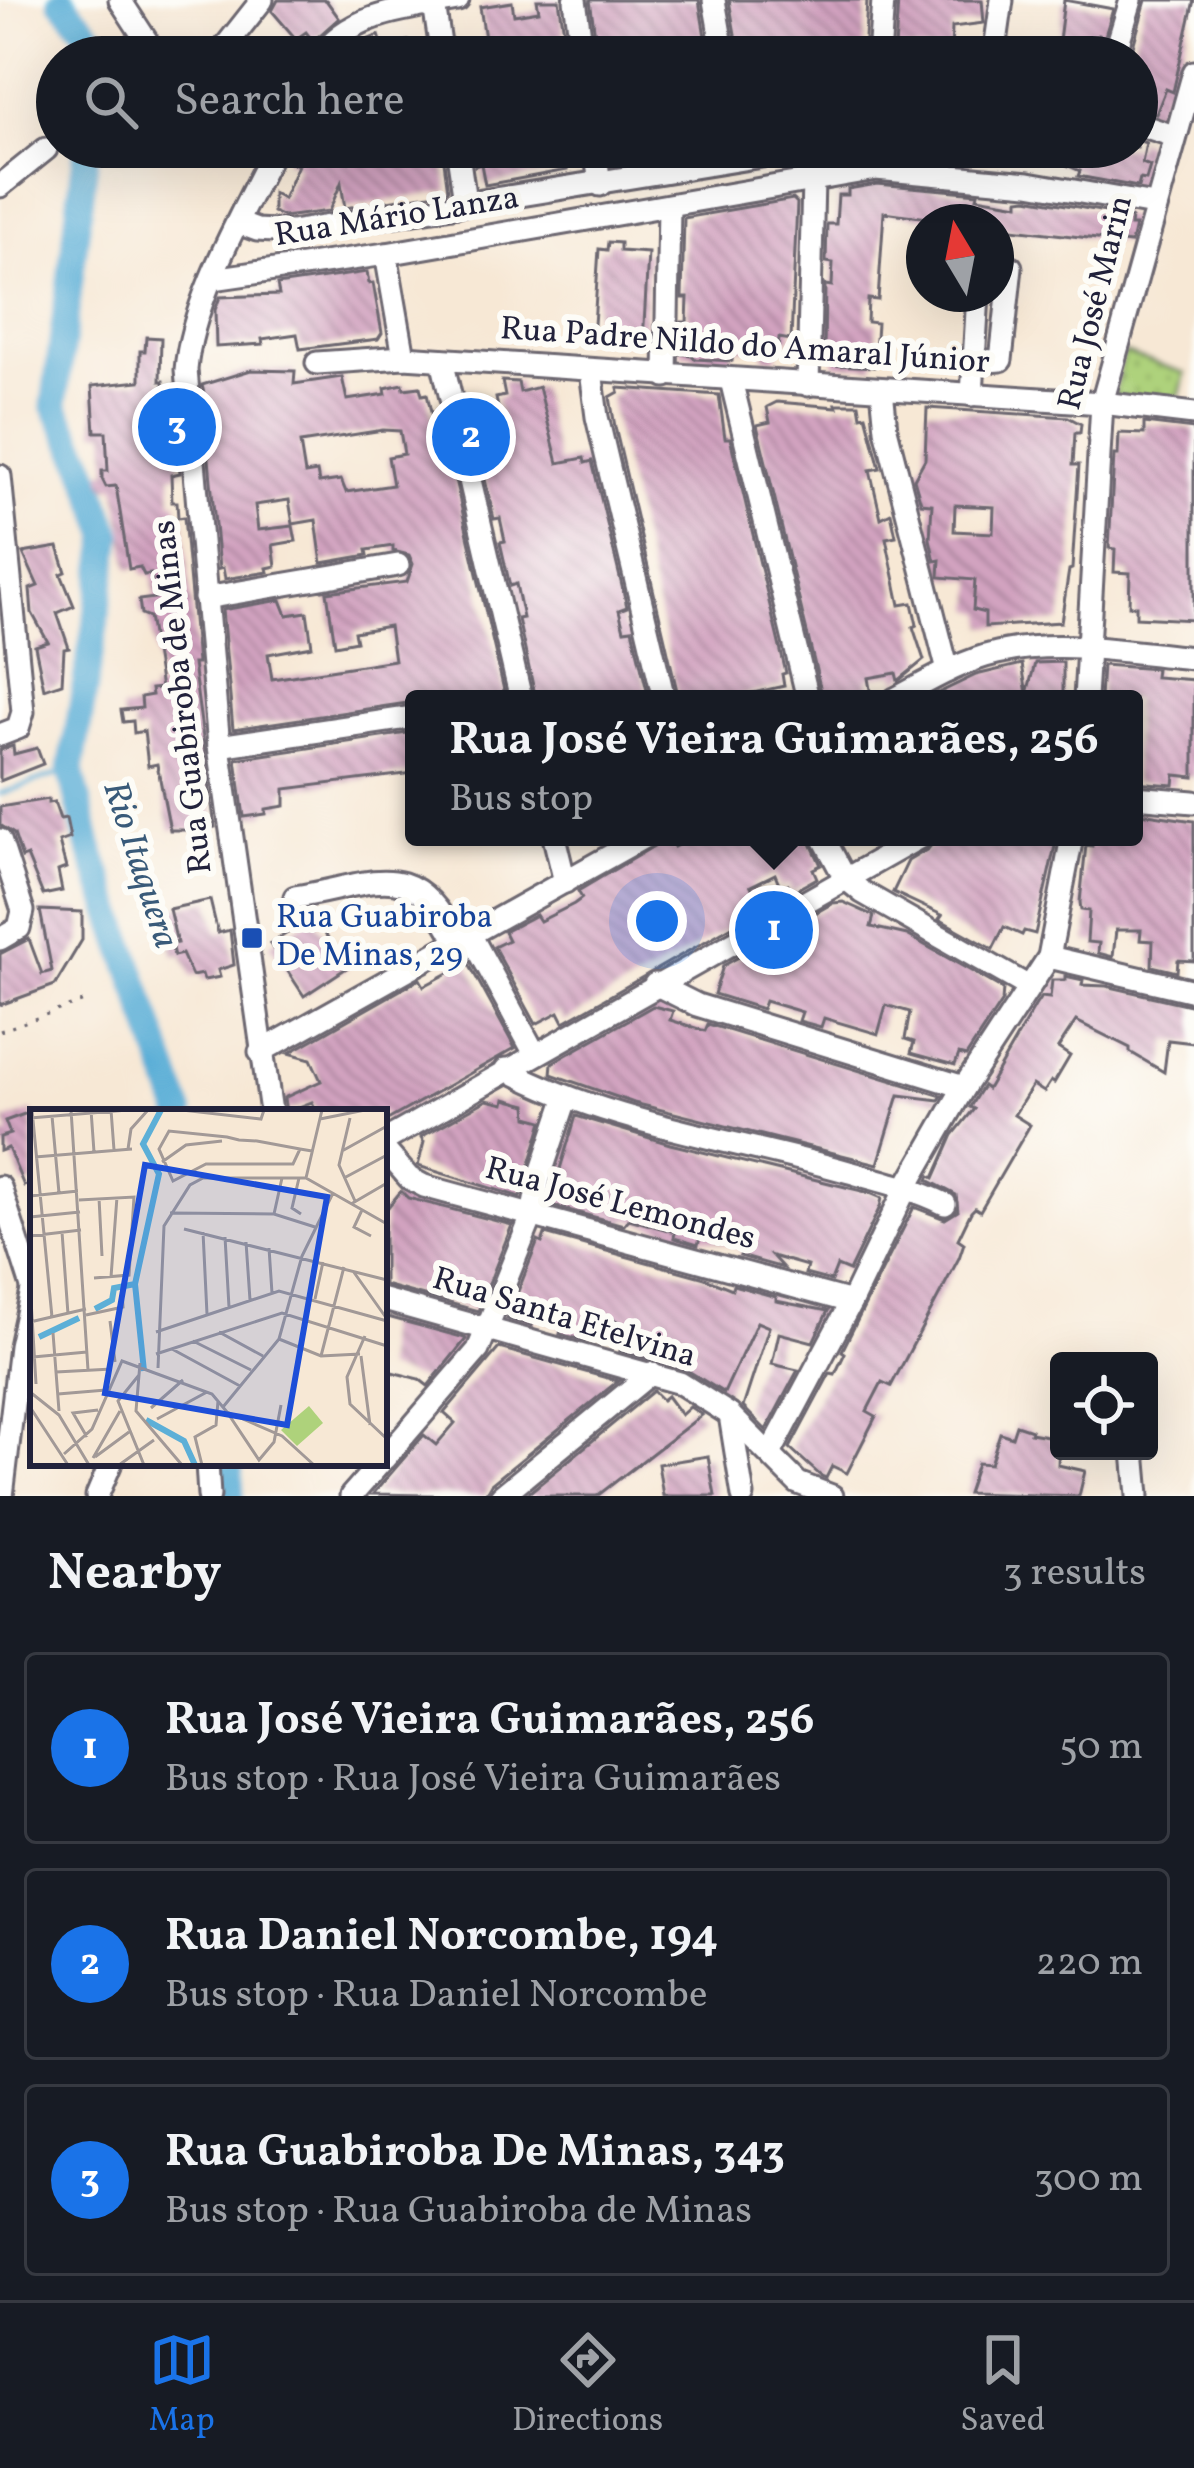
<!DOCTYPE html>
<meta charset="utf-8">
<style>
:root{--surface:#171b24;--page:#242831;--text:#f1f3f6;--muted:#9ea1a6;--line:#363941;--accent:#1a73e8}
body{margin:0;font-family:Vollkorn,serif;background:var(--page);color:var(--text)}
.controls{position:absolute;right:36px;bottom:36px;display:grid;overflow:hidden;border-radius:12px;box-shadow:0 12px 48px #0002}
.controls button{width:108px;height:108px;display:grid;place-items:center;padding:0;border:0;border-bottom:3px solid var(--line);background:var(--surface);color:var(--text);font:60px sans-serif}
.compass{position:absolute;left:906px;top:204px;width:108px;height:108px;border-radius:50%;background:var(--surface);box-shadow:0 12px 48px #0002;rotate:350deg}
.you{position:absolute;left:657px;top:921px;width:42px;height:42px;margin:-30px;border:9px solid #fff;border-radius:50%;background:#1a73e8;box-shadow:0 0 0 18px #1a73e833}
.badge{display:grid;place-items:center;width:78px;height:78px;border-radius:50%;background:var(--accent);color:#fff;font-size:39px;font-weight:700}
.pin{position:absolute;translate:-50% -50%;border:6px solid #fff;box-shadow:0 3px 12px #0006}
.popup{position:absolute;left:405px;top:690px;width:738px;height:156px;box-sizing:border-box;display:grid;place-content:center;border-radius:12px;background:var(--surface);filter:drop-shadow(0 3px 9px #0005);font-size:39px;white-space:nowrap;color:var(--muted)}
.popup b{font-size:45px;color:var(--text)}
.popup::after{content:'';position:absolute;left:50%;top:100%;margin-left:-24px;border:24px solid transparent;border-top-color:var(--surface)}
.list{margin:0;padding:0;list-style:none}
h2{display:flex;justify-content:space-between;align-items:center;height:156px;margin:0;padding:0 48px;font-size:51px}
h2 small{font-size:39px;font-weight:400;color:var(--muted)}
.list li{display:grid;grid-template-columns:78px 1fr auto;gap:36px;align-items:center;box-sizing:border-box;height:192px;margin:0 24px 24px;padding:0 24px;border:3px solid var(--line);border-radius:12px}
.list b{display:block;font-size:45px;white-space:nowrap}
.list p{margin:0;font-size:39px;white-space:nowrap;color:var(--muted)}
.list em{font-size:39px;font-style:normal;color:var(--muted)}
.icon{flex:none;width:66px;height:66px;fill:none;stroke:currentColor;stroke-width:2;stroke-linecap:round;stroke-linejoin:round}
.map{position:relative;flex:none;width:1194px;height:1496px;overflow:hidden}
.search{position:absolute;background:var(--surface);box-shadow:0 12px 48px #0002;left:36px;right:36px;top:36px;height:132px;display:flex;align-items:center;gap:30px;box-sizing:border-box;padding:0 42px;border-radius:66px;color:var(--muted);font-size:45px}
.sheet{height:804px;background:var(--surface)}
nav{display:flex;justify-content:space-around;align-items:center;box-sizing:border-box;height:168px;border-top:3px solid var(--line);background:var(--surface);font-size:33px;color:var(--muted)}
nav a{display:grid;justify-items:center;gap:6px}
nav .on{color:var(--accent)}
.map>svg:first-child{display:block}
.park{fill:url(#park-dots);stroke:#687a5b;stroke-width:3}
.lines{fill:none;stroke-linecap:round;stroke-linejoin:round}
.stream{stroke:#5cafd7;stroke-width:4.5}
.river{stroke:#5cafd7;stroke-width:27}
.building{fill:url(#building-back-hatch);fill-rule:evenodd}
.minor-casing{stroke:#6d6771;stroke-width:27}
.path{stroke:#6d6771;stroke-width:3;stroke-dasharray:3 9;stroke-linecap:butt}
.minor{stroke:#fff;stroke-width:21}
.transit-dot{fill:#1a4fb4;stroke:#fdfcf7;stroke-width:4.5}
.labels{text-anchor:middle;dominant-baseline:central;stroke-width:12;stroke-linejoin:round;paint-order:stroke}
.street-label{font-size:33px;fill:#22223b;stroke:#fdfcf7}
.transit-label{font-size:33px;fill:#164399;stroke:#fdfcf7;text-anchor:start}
.water-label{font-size:36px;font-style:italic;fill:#395a79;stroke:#fdfcf7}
.inset-river{fill:none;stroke:#5cafd7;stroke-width:6}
.inset-road{fill:none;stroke:#a29997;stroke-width:3}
.view{fill:#1d4ed8;fill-opacity:0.15;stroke:#1d4ed8;stroke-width:6}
.inset-edge{fill:none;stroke:#22223b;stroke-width:6}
</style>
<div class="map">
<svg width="1194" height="1496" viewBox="0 0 1194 1496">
<defs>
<pattern id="park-dots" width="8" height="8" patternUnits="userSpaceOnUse" patternTransform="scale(3)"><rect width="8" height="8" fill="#aed27b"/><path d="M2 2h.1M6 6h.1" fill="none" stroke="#95b46b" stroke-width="1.8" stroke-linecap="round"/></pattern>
<pattern id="building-back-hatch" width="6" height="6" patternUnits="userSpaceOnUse" patternTransform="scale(3)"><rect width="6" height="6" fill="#d2a3c0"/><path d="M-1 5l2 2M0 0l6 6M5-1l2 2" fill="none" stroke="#aa849d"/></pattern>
</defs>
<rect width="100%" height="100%" fill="#fdfcf7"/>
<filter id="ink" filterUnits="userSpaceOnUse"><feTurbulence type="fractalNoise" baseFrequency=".00833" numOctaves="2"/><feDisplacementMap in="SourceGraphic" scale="24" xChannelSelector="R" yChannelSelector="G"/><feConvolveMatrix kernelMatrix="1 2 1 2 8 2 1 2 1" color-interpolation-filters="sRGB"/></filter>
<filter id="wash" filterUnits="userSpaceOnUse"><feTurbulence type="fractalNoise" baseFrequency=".004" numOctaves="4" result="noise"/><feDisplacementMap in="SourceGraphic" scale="48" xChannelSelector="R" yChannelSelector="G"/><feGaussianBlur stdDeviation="2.7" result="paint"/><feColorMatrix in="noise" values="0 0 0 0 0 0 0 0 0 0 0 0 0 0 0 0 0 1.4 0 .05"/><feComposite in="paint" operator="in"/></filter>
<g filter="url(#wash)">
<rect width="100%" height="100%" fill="#f7e8d5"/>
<polygon class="park" points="1124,353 1185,373 1180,394 1164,403 1114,395"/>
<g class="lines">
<polyline class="stream" points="0,794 71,770"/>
<g class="river">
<polyline points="61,0 96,41 95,57"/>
<polyline points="87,147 54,405 83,462 110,536 71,770 89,845 181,1112"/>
<polyline points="229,1463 231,1496"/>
</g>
</g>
<g id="blocks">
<g class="building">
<polygon points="278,0 326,0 339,18 313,41 306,32 296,39 272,11"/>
<polygon points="537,0 559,0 568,57 488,57 480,7 512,2 514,15 539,11"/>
<polygon points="590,0 699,0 708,55 598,57"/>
<polygon points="729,0 867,0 864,57 739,57"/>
<polygon points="898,0 982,0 984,23 952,27 951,52 895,49"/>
<polygon points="1064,0 1113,9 1105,36 1098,35 1093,57 1057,57"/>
<polygon points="1146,0 1194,0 1173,92 1166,89 1156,114 1137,109 1137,57 1130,57"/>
<polygon points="379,35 382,45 408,41 410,57 366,57 364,53 355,56 352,46"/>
<polygon points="1137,140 1146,143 1142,163 1150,166 1146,180 1140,179 1138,187 1078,176 1080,171 1055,160 1058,147 1137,147"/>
<polygon points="291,147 330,147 328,153 349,162 356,147 442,147 448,191 345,208 341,183 329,211 284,217 273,212 273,193 283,199 298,165 286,161"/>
<polygon points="472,147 574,147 576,159 565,161 567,170 485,185 481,164 475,166"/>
<polygon points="610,147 673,147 674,153 612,165"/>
<polygon points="877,184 978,193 977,197 1019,204 1019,199 1027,198 1117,214 1131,218 1130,226 1135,226 1131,243 996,227 996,222 957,222 884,212 878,300 868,299 867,322 877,323 874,367 834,365 835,356 824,355 825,285 832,286 833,263 826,262 827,224 836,224 838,195 848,195 848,189"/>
<polygon points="793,199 797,203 791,340 779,338 777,359 764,358 764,350 733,348 732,361 695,359 692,355 681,354 682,322 687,322 688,298 682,298 684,218"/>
<polygon points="608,242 620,243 620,251 648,253 643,343 593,340 599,249 607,250"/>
<polygon points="367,272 369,284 373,283 382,333 378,339 300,349 297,334 262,339 263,344 216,347 215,310 220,297 279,295 277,285"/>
<polygon points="146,337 161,338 160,381 163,381 165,410 174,410 180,473 171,475 172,502 177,502 178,518 184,517 197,664 193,664 215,827 199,830 170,830 157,764 148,766 144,731 134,733 133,721 123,722 121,710 142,708 141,697 152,695 151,689 161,688 149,617 141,614 139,600 155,598 151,574 144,575 140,567 129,569 116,486 106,487 102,479 102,471 108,471 106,432 95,432 92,386 140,381 140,351 145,351"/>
<path d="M251 370 295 371 294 384 342 377 347 400 386 394 385 388 403 384 404 389 420 387 422 395 427 394 432 417 440 415 506 699H414V702L233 729 222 610 281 600 287 615 307 612 312 646 268 654 272 679 394 660 389 626 354 632 356 641 335 645 327 592 407 582 413 564 409 555 393 551V546L367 550 368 555 322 563 316 520 293 524 289 500 255 505 258 530 293 526 296 541 273 545 276 566 267 568 268 572 225 579 223 568 219 569 207 437 214 436 202 385ZM383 430 400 431 404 454 388 457 393 485 346 492 341 480 319 483 317 472 305 474 300 443Z"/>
<polygon points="502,381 518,382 520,392 539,387 558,463 584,458 585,463 592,461 627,607 619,610 624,630 632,629 649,699 536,699 518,619 523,618 516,584 510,586 500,542 505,541 500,518 494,519 484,475 490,473 476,430 500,417 496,398 505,396"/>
<polygon points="618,388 719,395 725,438 730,438 786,673 782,674 784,686 726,699 679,699 615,427 610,397 619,392"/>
<polygon points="777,402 837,407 836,404 859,404 861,416 866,415 870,430 880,468 870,470 881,518 891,513 896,536 886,538 900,605 912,603 917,625 913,627 924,660 898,681 896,673 868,678 871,695 864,699 823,699 757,425 770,422 767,407"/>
<path d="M927 408 1068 417 1081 424 1080 433H1075L1073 465H1079L1072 569 1069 570 1061 622 985 627V613L973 610 975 580 939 577 940 560 935 561 930 539 932 504 921 503 914 479 925 459ZM955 505 994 507 993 533 954 531Z"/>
<polygon points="1144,423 1194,429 1194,620 1136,617 1136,606 1129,606 1130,573 1114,572 1115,549 1109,548 1114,455 1118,455 1119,433 1144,434"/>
<polygon points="58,547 66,572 61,574 74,606 57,613 69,648 64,649 62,683 44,689 35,646 48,642 32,613 30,589 38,586 23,553"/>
<polygon points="1063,662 1063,699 926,699 976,675 1022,664 1027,694 1035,663"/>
<polygon points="1102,665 1156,669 1155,677 1194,680 1194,777 1175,775 1174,785 1134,782 1134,699 1100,699"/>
<polygon points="414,732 414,773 285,789 285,806 266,809 266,814 244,817 236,759"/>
<polygon points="13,746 14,754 37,748 43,764 0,781 0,750"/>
<polygon points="48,799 48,803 54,802 60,819 66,818 70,838 59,842 66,868 58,871 62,891 43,895 27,856 22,858 14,834 0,825 0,807"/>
<polygon points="1134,812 1194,821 1194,961 1178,960 1177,972 1152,966 1153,941 1140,940 1141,930 1116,930 1113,957 1098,953 1099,943 1087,942 1089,911 1081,910 1080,902 1086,845 1092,846 1093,837 1134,837"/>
<polygon points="669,837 674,847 693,837 808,837 821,865 813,869 817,878 792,892 788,884 781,888 775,874 751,886 759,901 749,906 753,914 564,1022 559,1012 536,1024 494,947 508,940 504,932 536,915 540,921 574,904 582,898 578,891"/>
<polygon points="938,837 1057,837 1035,934 1024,931 1022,935 1004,927 993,949 939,919 942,915 893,892 908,861 928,849"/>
<polygon points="210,900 218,933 230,930 234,965 218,970 220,977 204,980 202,974 192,976 182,954 174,956 171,944 177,943 169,909"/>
<polygon points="843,902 874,916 871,927 907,935 1003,989 1002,1001 966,1056 959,1054 955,1065 911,1053 914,1042 905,1039 910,1012 886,1005 878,1034 824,1018 821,1027 799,1021 802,1012 792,1009 765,1001 762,1009 714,994 723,966 833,903"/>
<polygon points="40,910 82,912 82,940 55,985 0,1005 0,954 29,939 42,974 52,971"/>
<polygon points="313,917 348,967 304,996 270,944"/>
<polygon points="464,955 515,1048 384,1122 384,1112 317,1112 312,1102 286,1112 284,1098 321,1081 311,1059 289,1053 420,979 424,986 454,970 451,962"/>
<polygon points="1065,976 1083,980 1082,985 1106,986 1194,1006 1194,1043 1168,1040 1164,1072 1130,1052 1130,1048 1076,1021 1058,1048 1070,1056 1054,1083 1051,1081 1044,1092 1033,1085 1014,1115 1030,1125 980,1211 975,1208 971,1212 958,1239 964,1243 959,1258 891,1386 882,1382 867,1411 876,1416 847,1473 832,1466 826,1478 821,1476 790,1448 830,1373 835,1374 845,1353 842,1351 914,1207 945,1219 958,1211 956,1195 928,1180 930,1176 934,1178 953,1135 974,1109 970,1107 977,1095 983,1086 987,1089 1035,1006 1041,997 1050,998 1052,980 1065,980"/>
<polygon points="653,1006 673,1011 670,1020 705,1031 708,1024 942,1096 939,1100 899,1095 878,1164 634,1103 551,1074 552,1063"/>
<polygon points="505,1099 527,1105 528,1117 543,1121 520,1197 418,1166 424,1142 421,1137 487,1100 504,1104"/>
<polygon points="33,1111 33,1183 24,1186 8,1148 0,1151 0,1137 10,1134 5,1121"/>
<polygon points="576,1116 670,1144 870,1193 882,1198 880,1207 849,1271 837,1266 831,1281 805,1274 807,1266 772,1256 783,1268 740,1256 742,1251 736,1247 700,1237 698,1245 674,1238 675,1232 629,1219 624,1225 549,1205"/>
<polygon points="401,1191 408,1198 512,1225 478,1311 384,1285 384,1212"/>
<polygon points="545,1234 705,1278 732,1289 733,1285 776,1297 776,1301 828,1311 813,1342 779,1333 772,1364 798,1370 766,1430 743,1407 769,1327 757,1322 724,1393 685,1369 620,1351 630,1326 605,1316 599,1333 587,1335 585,1341 560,1334 562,1326 535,1317 532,1326 507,1319 538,1241 542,1243"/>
<polygon points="384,1316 465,1338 466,1339 428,1386 419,1379 384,1370"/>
<polygon points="499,1348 618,1381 491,1484 484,1496 373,1494 424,1435 436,1445 455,1423 444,1413"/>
<polygon points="653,1391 662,1400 667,1396 681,1415 690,1407 702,1415 597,1496 525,1496"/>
<polygon points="1016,1425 1031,1430 1030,1433 1059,1438 1058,1465 1085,1471 1079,1496 967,1493 977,1463 990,1464 1000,1433 1012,1437"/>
<polygon points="708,1456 715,1496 663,1496 658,1464"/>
</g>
</g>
</g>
<g filter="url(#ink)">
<use href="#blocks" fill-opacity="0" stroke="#6d6771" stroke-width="3"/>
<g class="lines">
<g class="minor-casing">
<g id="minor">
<polyline points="120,0 157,57"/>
<polyline points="575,0 583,57"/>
<polyline points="714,0 724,57"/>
<polyline points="434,4 442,57"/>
<polyline points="217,57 262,0"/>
<path d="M320 57C347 13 412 8 458 0"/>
<polyline points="879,57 883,0"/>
<polyline points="994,57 1002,0"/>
<polyline points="1114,57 1131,0"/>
<polyline points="1137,124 1174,136"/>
<polyline points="457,147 465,201"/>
<polyline points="595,147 600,185"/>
<polyline points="0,186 46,149"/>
<polyline points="238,223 257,230 291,232 817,147"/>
<polyline points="386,254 404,357"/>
<polyline points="213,279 386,254 876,169 1029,183 1154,205"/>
<polyline points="442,360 521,699"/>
<polyline points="974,362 1001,360 1011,267"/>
<polyline points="317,363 404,357 1102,403 1194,414"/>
<polyline points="591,371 597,417 664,699"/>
<polyline points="666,376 669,206"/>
<polyline points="731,380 808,699"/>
<polyline points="808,385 813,180"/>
<polyline points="882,389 886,429 948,671"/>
<polyline points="972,395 978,294"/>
<polyline points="0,476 23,712 18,728 0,735"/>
<polyline points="205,598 398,565"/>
<path d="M895 699C927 682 961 661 997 653 1060 638 1131 653 1194 658"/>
<polyline points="1085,699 1102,403 1194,72"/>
<polyline points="219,746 414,717"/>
<polyline points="1134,797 1194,802"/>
<polyline points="554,837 565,882"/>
<polyline points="823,837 845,878 862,892 1029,987"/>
<polyline points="0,840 23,911 19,928 0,939"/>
<path d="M295 897C375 885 412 852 457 942"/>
<polyline points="470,934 535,1054"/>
<polyline points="1049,957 1194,991"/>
<polyline points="655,984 697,1005 964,1087"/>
<polyline points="260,1052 644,837"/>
<path d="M506 1069C609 1124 737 1140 849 1172 882 1181 915 1189 945 1204"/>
<path d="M271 1112 219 746 186 370C192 298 243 213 275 147"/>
<polyline points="384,1141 920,837"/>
<polyline points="384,1149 409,1178 424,1186 851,1302"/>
<polyline points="0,1187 32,1287"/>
<polyline points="384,1300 680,1383 729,1414 798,1483 832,1496"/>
<polyline points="730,1415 743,1496"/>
<polyline points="1134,1451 1138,1496"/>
<polyline points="770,1454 851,1302 906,1188 964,1087 1049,957 1072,837"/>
<polyline points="384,1459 478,1350 532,1216 539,1179 566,1099"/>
<polyline points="207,1463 209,1496"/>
<polyline points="2,1496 20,1346 33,1286"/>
<polyline points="97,1496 111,1463"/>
<polyline points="351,1496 380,1463"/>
<polyline points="501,1496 651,1373"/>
</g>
</g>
<polyline class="path" points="0,1031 90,999"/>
<use href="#minor" class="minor"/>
</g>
</g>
<rect class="transit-dot" x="240" y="926" width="24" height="24" rx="6"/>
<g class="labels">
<g class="street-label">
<text transform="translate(397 218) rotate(-9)">Rua Mário Lanza</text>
<text transform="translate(1097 303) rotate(-76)">Rua José Marin</text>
<text transform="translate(745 347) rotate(4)">Rua Padre Nildo do Amaral Júnior</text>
<text transform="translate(184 697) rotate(-96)">Rua Guabiroba de Minas</text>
<text transform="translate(620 1205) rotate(15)">Rua José Lemondes</text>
<text transform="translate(564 1319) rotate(17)">Rua Santa Etelvina</text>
</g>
<g class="transit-label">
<text x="276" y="919">Rua Guabiroba<tspan x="276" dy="38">De Minas, 29</tspan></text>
</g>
<g class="water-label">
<text transform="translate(139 865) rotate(72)">Rio Itaquera</text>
</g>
</g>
<g transform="translate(30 1109)">
<rect width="357" height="357" fill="#f7e8d5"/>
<path d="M279 297 293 314 267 337 251 321Z" fill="#aed27b"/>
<path class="inset-river" d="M65 200 82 191 84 179 105 175M9 228 49 209M114 262 105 175 129 65 113 35 131 1M116 311 154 332 165 356"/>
<path class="inset-road" d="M2 1 22 208M41 1 58 261M61 1 64 43M81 1 84 41M152 1 231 10 234 1M22 7 29 84M0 9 98 1M320 9 309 56 325 92M290 10 335 1M98 40 101 20 118 1M270 40 263 55H176L143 72 129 40 139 22 197 28 209 31 227 32 270 40 282 42M312 42 357 17M5 48 102 40M132 53 156 36 192 32M269 69 262 99 271 105M276 69 357 115M276 69 292 1M314 69 357 46M0 87 48 82M69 89 72 147M49 91 104 88 99 166 64 169M321 95 357 74M332 101 324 118 341 127M140 104 244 105 285 118M244 105 252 69M0 108 50 103M154 120 357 171M32 123 38 205M173 123 177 205M0 127 51 121M195 128 199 198M216 133 220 191M239 139 242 184M323 162 357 210M81 168 87 88M0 174 6 275M285 190 293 153M56 206 93 198 92 180M80 212 85 253M0 213 56 200M126 223 249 182 357 212M189 223 233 247M23 224 29 302M335 227 317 268 320 295 357 330M249 230 291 247 330 245M163 232 221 261M142 240 210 277M126 245 252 204 357 237M291 247 314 158M331 247 340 316M3 248 57 243M110 254 106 302 152 356M128 259 134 117 160 76 173 69H276M26 263 82 260M109 266 88 292 114 356M0 283 29 306 59 356M28 285 76 281M0 298 38 356M193 298 249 230 272 147 303 84M121 299 153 271M197 303 229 351 244 333 251 296M127 310 177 283M57 328 43 304 68 301M34 345 62 320 92 252 182 285 197 303 252 327 284 356M65 348 99 323M63 349 90 302M89 356 124 331M172 356 165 328 186 316 188 292"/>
<path class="view" d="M115 56 297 88 257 316 75 284Z"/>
<rect width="357" height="357" class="inset-edge"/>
</g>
</svg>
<div class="controls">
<button><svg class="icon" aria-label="locate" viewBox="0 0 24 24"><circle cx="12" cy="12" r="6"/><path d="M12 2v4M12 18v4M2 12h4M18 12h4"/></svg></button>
</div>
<svg class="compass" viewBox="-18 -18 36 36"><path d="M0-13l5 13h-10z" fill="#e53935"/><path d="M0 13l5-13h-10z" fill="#9ea1a6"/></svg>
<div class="you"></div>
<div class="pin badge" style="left:774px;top:930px">1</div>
<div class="popup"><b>Rua José Vieira Guimarães, 256</b>Bus stop</div>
<div class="pin badge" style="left:471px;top:437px">2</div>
<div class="pin badge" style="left:177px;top:427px">3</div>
<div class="search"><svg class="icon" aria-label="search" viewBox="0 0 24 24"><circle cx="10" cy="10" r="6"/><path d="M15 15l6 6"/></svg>Search here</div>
</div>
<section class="sheet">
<h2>Nearby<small>3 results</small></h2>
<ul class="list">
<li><span class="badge">1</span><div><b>Rua José Vieira Guimarães, 256</b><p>Bus stop · Rua José Vieira Guimarães</p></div><em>50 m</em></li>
<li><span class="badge">2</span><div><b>Rua Daniel Norcombe, 194</b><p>Bus stop · Rua Daniel Norcombe</p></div><em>220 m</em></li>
<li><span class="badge">3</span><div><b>Rua Guabiroba De Minas, 343</b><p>Bus stop · Rua Guabiroba de Minas</p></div><em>300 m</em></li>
</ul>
</section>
<nav>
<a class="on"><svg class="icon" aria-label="map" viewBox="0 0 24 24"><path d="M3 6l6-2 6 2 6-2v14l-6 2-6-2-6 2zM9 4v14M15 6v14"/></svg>Map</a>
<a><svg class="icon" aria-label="directions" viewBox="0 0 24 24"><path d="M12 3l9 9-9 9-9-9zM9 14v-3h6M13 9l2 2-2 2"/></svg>Directions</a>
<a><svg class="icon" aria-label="saved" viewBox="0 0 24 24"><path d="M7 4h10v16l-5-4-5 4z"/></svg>Saved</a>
</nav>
